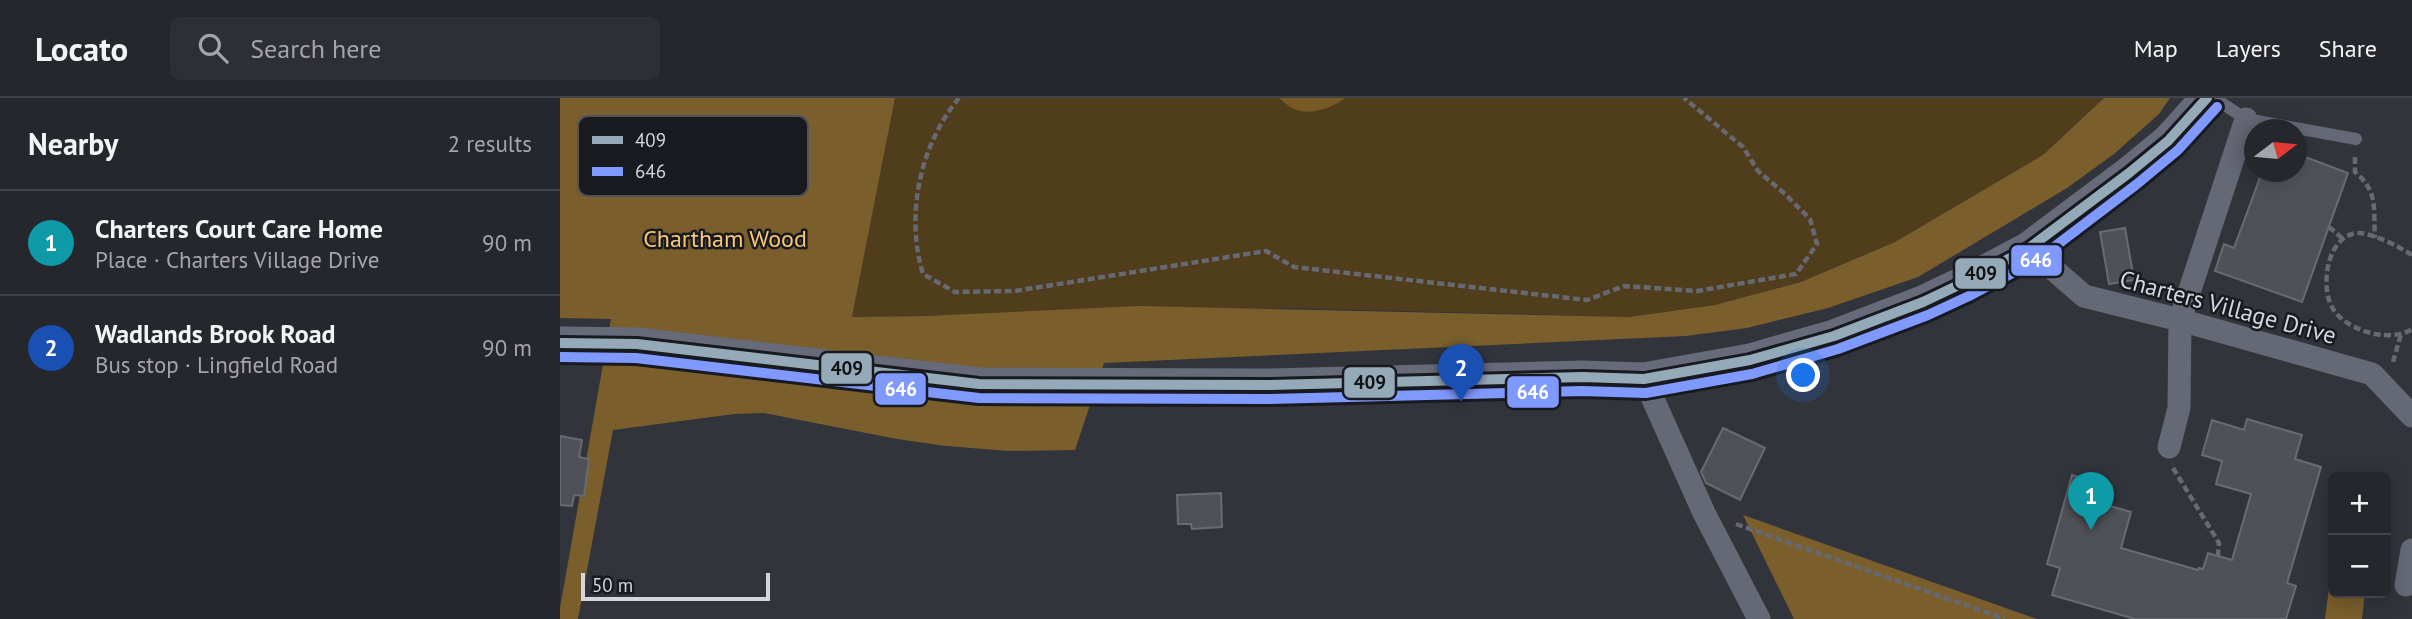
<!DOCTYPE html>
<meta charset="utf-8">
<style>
:root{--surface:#26272d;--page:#2e2f35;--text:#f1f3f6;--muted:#a4a5aa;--line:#424449;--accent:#9b9da6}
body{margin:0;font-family:"PT Sans",sans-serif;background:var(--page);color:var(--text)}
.controls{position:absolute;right:21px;bottom:21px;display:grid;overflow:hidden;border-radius:10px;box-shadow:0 4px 18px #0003}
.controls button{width:63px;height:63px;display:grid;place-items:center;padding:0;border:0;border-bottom:2px solid var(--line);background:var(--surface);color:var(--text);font:35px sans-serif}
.compass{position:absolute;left:1684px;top:21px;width:63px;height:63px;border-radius:50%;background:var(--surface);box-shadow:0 4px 18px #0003;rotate:74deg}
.scale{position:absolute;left:21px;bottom:18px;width:189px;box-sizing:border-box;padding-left:7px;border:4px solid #d3d5df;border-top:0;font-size:19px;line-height:24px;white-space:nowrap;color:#d3d5df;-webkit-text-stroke:5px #181a20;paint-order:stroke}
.you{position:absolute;left:1244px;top:278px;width:24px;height:24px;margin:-18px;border:5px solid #fff;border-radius:50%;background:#1a73e8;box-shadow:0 0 0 10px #1a73e833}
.badge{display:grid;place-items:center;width:46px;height:46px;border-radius:50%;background:var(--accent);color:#fff;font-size:23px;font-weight:700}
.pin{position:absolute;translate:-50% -58px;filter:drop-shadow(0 2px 4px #0008)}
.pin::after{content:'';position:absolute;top:37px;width:24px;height:21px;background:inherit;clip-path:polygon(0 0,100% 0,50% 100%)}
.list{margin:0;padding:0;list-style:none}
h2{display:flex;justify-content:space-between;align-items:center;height:91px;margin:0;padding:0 28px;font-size:30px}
h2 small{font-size:23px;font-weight:400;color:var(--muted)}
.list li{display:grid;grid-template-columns:46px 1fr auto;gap:21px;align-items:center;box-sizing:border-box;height:105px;padding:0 28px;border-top:2px solid var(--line)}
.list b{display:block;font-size:26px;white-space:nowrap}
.list p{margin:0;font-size:23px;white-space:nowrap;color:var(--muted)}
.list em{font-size:23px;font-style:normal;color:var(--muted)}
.icon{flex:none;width:38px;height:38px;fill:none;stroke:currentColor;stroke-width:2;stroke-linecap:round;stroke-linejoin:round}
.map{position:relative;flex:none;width:1852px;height:521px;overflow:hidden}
header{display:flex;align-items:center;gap:42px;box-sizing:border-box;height:98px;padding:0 35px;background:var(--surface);border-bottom:2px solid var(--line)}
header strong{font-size:33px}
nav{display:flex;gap:38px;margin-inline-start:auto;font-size:24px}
.search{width:490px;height:63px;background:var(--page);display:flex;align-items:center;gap:18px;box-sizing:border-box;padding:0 24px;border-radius:10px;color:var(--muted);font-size:26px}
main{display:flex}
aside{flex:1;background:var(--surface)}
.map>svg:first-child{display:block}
.green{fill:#4f3d1c}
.forest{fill:#7a5e2c}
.water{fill:#775a24}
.building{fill:#505158;stroke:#696b72;stroke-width:2}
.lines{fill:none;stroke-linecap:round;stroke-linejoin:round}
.path{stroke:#676972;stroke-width:4.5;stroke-dasharray:7 3.5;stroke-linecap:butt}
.lane{stroke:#656875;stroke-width:12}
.street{stroke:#656875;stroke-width:23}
.secondary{stroke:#676a79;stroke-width:33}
.bus-1-casing{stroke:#181a20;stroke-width:16}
.bus-2-casing{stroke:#181a20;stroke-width:16}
.bus-1{stroke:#94aab8;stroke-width:10}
.bus-2{stroke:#8099ff;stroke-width:10}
.labels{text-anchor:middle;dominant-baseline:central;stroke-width:5;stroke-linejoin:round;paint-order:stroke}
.park-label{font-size:24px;fill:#f7c773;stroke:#181a20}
.street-label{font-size:24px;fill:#d3d5df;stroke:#181a20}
.key{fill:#181a20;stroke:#505259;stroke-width:2}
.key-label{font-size:19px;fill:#d3d5df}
.line-badge{stroke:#181a20;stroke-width:2.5}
.badge-label{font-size:19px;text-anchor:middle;font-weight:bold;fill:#fff}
.pale-badge-label{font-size:19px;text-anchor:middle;font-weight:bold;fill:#111}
</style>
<header>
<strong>Locato</strong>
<div class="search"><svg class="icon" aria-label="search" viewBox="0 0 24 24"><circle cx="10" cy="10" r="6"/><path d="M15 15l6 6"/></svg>Search here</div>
<nav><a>Map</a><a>Layers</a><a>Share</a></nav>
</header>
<main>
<aside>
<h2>Nearby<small>2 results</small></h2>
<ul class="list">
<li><span class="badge" style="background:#0f9aa8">1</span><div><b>Charters Court Care Home</b><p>Place · Charters Village Drive</p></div><em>90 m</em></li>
<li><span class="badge" style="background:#1a4fb4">2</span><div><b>Wadlands Brook Road</b><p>Bus stop · Lingfield Road</p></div><em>90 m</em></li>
</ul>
</aside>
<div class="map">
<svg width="1852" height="521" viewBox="0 0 1852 521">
<rect width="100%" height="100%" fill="#32343c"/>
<polygon class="green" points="335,0 1544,0 1483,57 1335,144 1241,184 1155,207 1069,219 729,210 292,219"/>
<g class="forest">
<polygon points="0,0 335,0 292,219 365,218 578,208 1069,219 1155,207 1241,184 1335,144 1483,57 1544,0 1610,0 1599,16 1554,56 1507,90 1358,179 1268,210 1187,230 1126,238 544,265 515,352 449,353 386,348 337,341 204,315 174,316 53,332 18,521 0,521 0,510 51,221 0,220"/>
<polygon points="1183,417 1477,521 1234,521"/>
<polygon points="1773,459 1773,495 1805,495 1802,521 1765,521"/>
</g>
<path class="water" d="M719 0H785C772 10 748 19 732 10 728 8 723 3 719 0Z"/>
<g class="building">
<polygon points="1737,56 1788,75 1742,204 1655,173 1664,146 1674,150 1702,74 1737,74"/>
<polygon points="1565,130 1574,182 1549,186 1540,134"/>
<polygon points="1687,321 1742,337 1735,361 1761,369 1727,485 1736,488 1726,521 1575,521 1492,497 1500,470 1487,466 1512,377 1552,388 1547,407 1571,414 1561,450 1638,472 1639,470 1643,471 1648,455 1672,462 1691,396 1656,386 1662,363 1642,357 1652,322 1684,332"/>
<polygon points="1163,330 1205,350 1180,402 1146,385 1141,374"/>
<polygon points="0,338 22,342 19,359 29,361 24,398 14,397 12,408 0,407"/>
<polygon points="661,395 662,429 632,431 631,426 618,426 617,397"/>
</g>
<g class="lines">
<g class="path">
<path d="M399 0C360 47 345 117 363 176L395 194 455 193 706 153 734 169 1027 202 1064 188 1137 193 1236 176 1257 146 1250 121 1224 95 1198 73 1183 49 1124 0"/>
<path d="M1795 59V74C1819 94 1813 111 1815 140"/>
<polyline points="1769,129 1782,140"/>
<path d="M1852 157C1840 149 1811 134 1797 135 1769 138 1762 180 1769 202 1775 222 1797 232 1815 236 1828 238 1841 238 1852 231"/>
<polyline points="1833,264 1841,236"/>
<polyline points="1613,370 1659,445 1658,458"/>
<polyline points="1176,426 1445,521"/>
</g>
<polyline class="lane" points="1654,0 1686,21 1796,41"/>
<g class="street">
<polyline points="1469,150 1524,198 1620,222 1812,276 1852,318"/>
<polyline points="1084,281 1144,415 1199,521"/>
<polyline points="1609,349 1619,310 1620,222 1686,21"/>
<polyline points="1846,487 1852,452"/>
</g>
<polyline class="secondary" points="0,245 77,246 419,286 708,287 1022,279 1084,281 1190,262 1274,238 1363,204 1403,185 1469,150 1569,75 1608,43 1647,0"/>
<g class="bus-1-casing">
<polyline id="bus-1" points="0,245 77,246 419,286 708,287 1022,279 1084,281 1190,262 1274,238 1363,204 1403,185 1469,150 1569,75 1608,43 1647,0"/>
</g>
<g class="bus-2-casing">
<polyline id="bus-2" points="0,259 76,260 419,300 708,301 1022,293 1086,295 1192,276 1278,251 1368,217 1409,198 1477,162 1577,86 1618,52 1657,9"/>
</g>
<use href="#bus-1" class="bus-1"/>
<use href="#bus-2" class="bus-2"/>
</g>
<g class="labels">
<g class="park-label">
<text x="165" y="140">Chartham Wood</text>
</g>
<g class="street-label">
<text transform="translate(1668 209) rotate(15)">Charters Village Drive</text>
</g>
</g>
<rect x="18" y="18" width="230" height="80" rx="10" class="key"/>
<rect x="32" y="38" width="31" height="8" fill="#94aab8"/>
<rect x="32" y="69" width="31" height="9" fill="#8099ff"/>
<g class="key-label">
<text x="75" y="49">409</text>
<text x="75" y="80">646</text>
</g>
<g class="line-badge">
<rect x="1450" y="146" width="53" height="33" rx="7" fill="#8099ff"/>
<rect x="1394" y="159" width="53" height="33" rx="7" fill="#94aab8"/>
<rect x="260" y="254" width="53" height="33" rx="7" fill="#94aab8"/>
<rect x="783" y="268" width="53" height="33" rx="7" fill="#94aab8"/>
<rect x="314" y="274" width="53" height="34" rx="7" fill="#8099ff"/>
<rect x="946" y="277" width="54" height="34" rx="7" fill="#8099ff"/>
</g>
<g class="badge-label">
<text x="1476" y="169">646</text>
<text x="341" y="298">646</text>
<text x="973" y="301">646</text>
</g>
<g class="pale-badge-label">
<text x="1421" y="182">409</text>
<text x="287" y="277">409</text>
<text x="810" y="291">409</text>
</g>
</svg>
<div class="controls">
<button>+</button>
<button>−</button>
</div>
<svg class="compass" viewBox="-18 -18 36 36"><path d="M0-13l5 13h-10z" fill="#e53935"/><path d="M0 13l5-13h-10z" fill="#a4a5aa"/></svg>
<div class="scale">50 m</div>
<div class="you"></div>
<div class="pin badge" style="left:1531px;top:432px;background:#0f9aa8">1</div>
<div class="pin badge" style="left:901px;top:304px;background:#1a4fb4">2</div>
</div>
</main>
